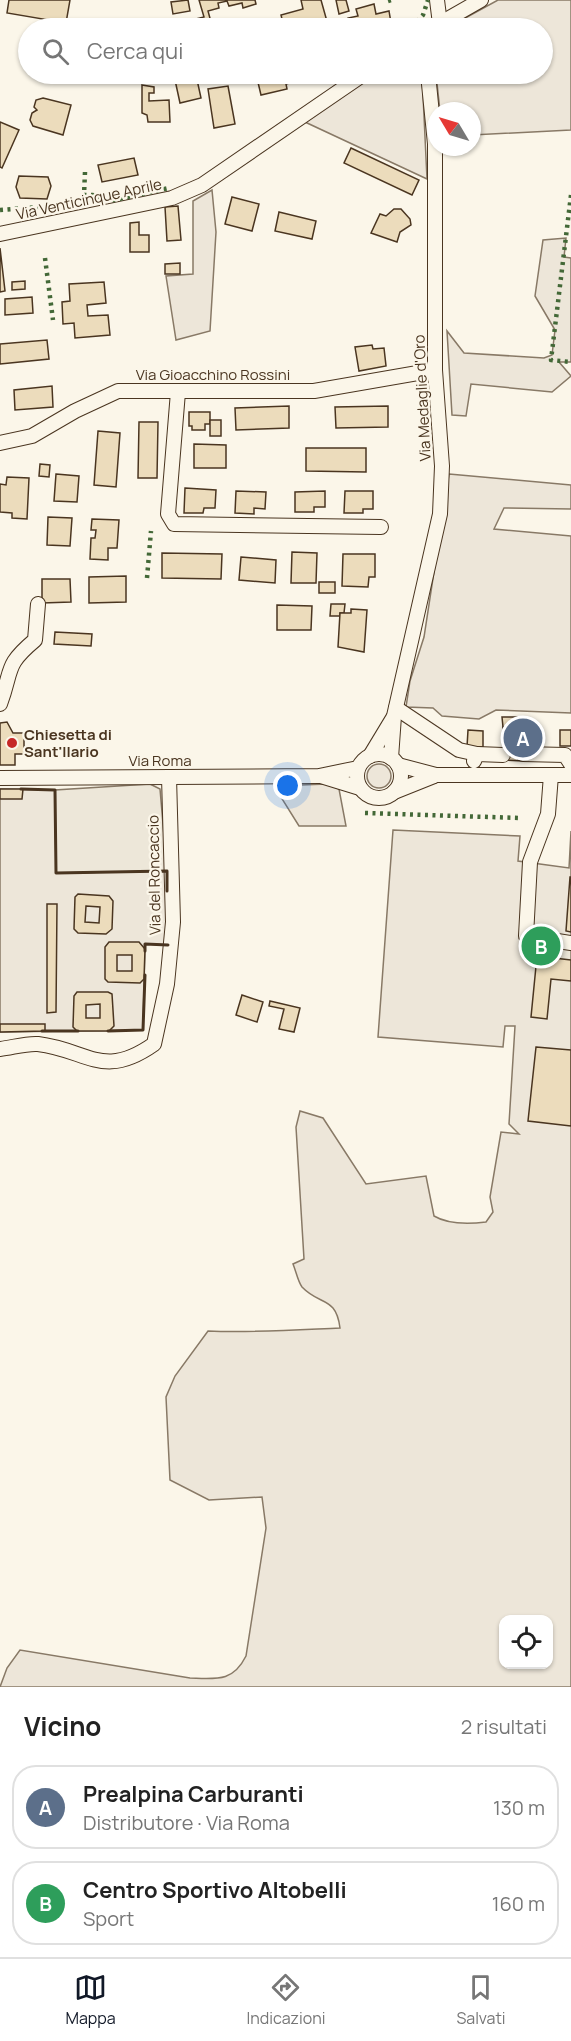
<!DOCTYPE html>
<html lang="it">
<meta charset="utf-8">
<style>
:root{--surface:#fff;--page:#f6f6f6;--text:#222;--muted:#767676;--line:#e0e0e0;--accent:#111827}
body{margin:0;font-family:Manrope,sans-serif;background:var(--page);color:var(--text)}
.controls{position:absolute;right:18px;bottom:18px;display:grid;overflow:hidden;border-radius:12px;box-shadow:0 2px 4px #0004}
.controls button{width:54px;height:54px;display:grid;place-items:center;padding:0;border:0;border-bottom:2px solid var(--line);background:var(--surface);color:var(--text);font:30px sans-serif}
.compass{position:absolute;left:427px;top:102px;width:54px;height:54px;border-radius:50%;background:var(--surface);box-shadow:0 2px 4px #0004;rotate:308deg}
.you{position:absolute;left:288px;top:786px;width:21px;height:21px;margin:-15px;border:4px solid #fff;border-radius:50%;background:#1a73e8;box-shadow:0 0 0 9px #1a73e833}
.badge{display:grid;place-items:center;width:39px;height:39px;border-radius:50%;background:var(--accent);color:#fff;font-size:20px;font-weight:700}
.pin{position:absolute;translate:-50% -50%;border:3px solid #fff;box-shadow:0 2px 6px #0006}
.list{margin:0;padding:0;list-style:none}
h2{display:flex;justify-content:space-between;align-items:center;height:78px;margin:0;padding:0 24px;font-size:26px}
h2 small{font-size:20px;font-weight:400;color:var(--muted)}
.list li{display:grid;grid-template-columns:39px 1fr auto;gap:18px;align-items:center;box-sizing:border-box;height:84px;margin:0 12px 12px;padding:0 12px;border:2px solid var(--line);border-radius:24px}
.list b{display:block;font-size:22px;white-space:nowrap}
.list p{margin:0;font-size:20px;white-space:nowrap;color:var(--muted)}
.list em{font-size:20px;font-style:normal;color:var(--muted)}
.icon{flex:none;width:33px;height:33px;fill:none;stroke:currentColor;stroke-width:2;stroke-linecap:round;stroke-linejoin:round}
.map{position:relative;flex:none;width:571px;height:1687px;overflow:hidden}
.search{position:absolute;background:var(--surface);box-shadow:0 2px 4px #0004;left:18px;right:18px;top:18px;height:66px;display:flex;align-items:center;gap:15px;box-sizing:border-box;padding:0 21px;border-radius:33px;color:var(--muted);font-size:22px}
.sheet{height:270px;background:var(--surface)}
nav{display:flex;justify-content:space-around;align-items:center;box-sizing:border-box;height:84px;border-top:2px solid var(--line);background:var(--surface);font-size:16px;color:var(--muted)}
nav a{display:grid;justify-items:center;gap:3px}
nav .on{color:var(--accent)}
.map>svg:first-child{display:block}
.green{fill:#ede6d9;stroke:#887966;stroke-width:1.5;fill-rule:evenodd}
.parking{fill:#ede7d9;stroke:#887966;stroke-width:1.5}
.building{fill:#ecdcbc;stroke:#4a3520;stroke-width:1.5;fill-rule:evenodd}
.lines{fill:none;stroke-linecap:round;stroke-linejoin:round}
.minor-casing{stroke:#4a3520;stroke-width:16}
.minor{stroke:#fbf6e9;stroke-width:14}
.hedge{stroke:#436837;stroke-width:4.5;stroke-dasharray:3 4.5;stroke-linecap:butt}
.wall{stroke:#4a3520;stroke-width:3}
.poi-dot{fill:#c62828;stroke:#fbf6e9;stroke-width:2}
.labels{text-anchor:middle;dominant-baseline:central;stroke-width:4.5;stroke-linejoin:round;paint-order:stroke}
.street-label{font-size:15px;fill:#4a3520;stroke:#fbf6e9}
.poi-label{font-size:15px;font-weight:bold;fill:#4a3520;stroke:#fbf6e9;text-anchor:start}
</style>
<div class="map">
<svg width="571" height="1687" viewBox="0 0 571 1687">
<rect width="100%" height="100%" fill="#fbf6e9"/>
<g class="green">
<polygon points="498,0 571,0 571,130 472,135 472,111 440,111 436,74 542,74 542,28 447,28"/>
<polygon points="371,74 422,74 427,179 305,122"/>
<polygon points="212,190 216,232 210,331 176,340 166,276 193,274 193,201"/>
<polygon points="566,238 564,257 571,258 571,362 559,362 571,376 552,392 471,384 466,416 452,415 447,331 464,353 544,358 552,355 555,330 535,296 543,240"/>
<polygon points="449,474 571,485 571,509 504,508 494,529 571,536 571,713 496,710 479,719 442,716 433,708 406,707 410,681 424,637"/>
<circle cx="379" cy="776" r="12"/>
<polygon points="327,784 339,789 346,826 299,826 274,786"/>
<polygon points="0,789 55,790 56,873 167,871 168,945 145,944 143,1030 0,1032"/>
<path d="M393 830 520 836 518 861 569 868 571 831V1687H0L7 1668 20 1650 190 1678C217 1679 233 1682 246 1656L266 1528 262 1497 209 1500 170 1480 166 1397 175 1376 208 1331C253 1333 296 1330 340 1328 336 1296 320 1306 302 1287 298 1282 296 1271 293 1264L304 1259 296 1127 300 1111 323 1118 366 1184 426 1176 434 1216C449 1225 469 1224 486 1222L493 1212 490 1197 501 1132 519 1134 509 1124 515 1026H505L503 1047 378 1037ZM504 1620H548V1664H504Z"/>
</g>
<polygon class="parking" points="150,784 160,789 167,871 56,873 55,790"/>
<g class="building">
<polygon points="9,0 70,0 66,23 7,13"/>
<polygon points="188,0 190,11 173,14 171,2"/>
<polygon points="199,0 255,0 256,4 243,8 242,3 229,6 227,1 218,3 219,8 208,11 211,22 201,24 202,28 176,28 175,24 204,17"/>
<polygon points="301,0 321,0 328,25 315,28 245,28 282,19 281,15 303,9"/>
<polygon points="336,0 346,0 349,11 339,14"/>
<polygon points="374,4 376,14 389,11 391,23 369,28 350,28 348,18 358,16 356,9"/>
<polygon points="256,74 299,74 300,80 286,84 287,89 261,95"/>
<polygon points="196,75 201,98 180,103 175,80"/>
<polygon points="142,85 154,87 154,93 149,93 149,101 169,100 170,122 148,122 147,115 142,113"/>
<polygon points="228,86 235,124 214,128 208,89"/>
<polygon points="43,98 71,105 63,135 33,126 30,120 32,113 37,110 34,107 36,100"/>
<polygon points="0,122 19,130 2,168 0,167"/>
<polygon points="351,148 419,180 412,195 344,163"/>
<polygon points="134,158 138,175 102,182 98,165"/>
<polygon points="19,176 48,177 51,186 47,199 20,198 16,187"/>
<polygon points="232,197 259,204 252,231 225,224"/>
<polygon points="178,206 181,240 167,241 165,207"/>
<polygon points="394,209 401,209 410,219 411,225 400,232 397,242 371,233 380,214 386,216"/>
<polygon points="279,212 316,221 312,239 275,231"/>
<polygon points="139,222 139,235 149,235 149,252 130,252 130,223"/>
<polygon points="0,248 5,291 0,292"/>
<polygon points="180,263 180,274 165,274 165,264"/>
<polygon points="25,281 25,289 12,290 12,282"/>
<polygon points="104,282 106,303 87,305 88,316 108,315 110,335 75,338 74,323 63,324 62,302 70,301 69,284"/>
<polygon points="32,297 33,313 5,315 5,299"/>
<polygon points="47,340 49,359 0,364 0,344"/>
<polygon points="372,345 373,349 384,348 386,366 359,371 355,347"/>
<polygon points="52,386 53,407 15,410 14,390"/>
<polygon points="289,406 289,428 236,430 235,408"/>
<polygon points="388,406 388,427 336,428 335,407"/>
<polygon points="189,412 210,412 210,424 205,424 205,430 192,430 192,426 189,426"/>
<rect x="210" y="420" width="11" height="16"/>
<polygon points="139,422 158,422 157,478 138,478"/>
<polygon points="98,431 120,433 116,487 94,485"/>
<polygon points="194,444 226,445 226,468 194,468"/>
<polygon points="306,448 366,448 366,472 306,471"/>
<polygon points="40,464 50,465 49,477 39,476"/>
<polygon points="56,474 79,476 77,502 54,501"/>
<polygon points="7,477 29,478 27,519 12,518 12,513 0,512 0,484 6,485"/>
<polygon points="185,488 216,490 215,508 204,508 203,513 184,513"/>
<polygon points="236,491 266,492 265,509 254,508 254,514 235,513"/>
<polygon points="325,491 325,507 314,507 314,512 295,512 295,492"/>
<polygon points="345,491 373,491 373,509 363,509 363,513 344,513"/>
<polygon points="48,517 72,518 70,546 47,545"/>
<polygon points="92,519 119,520 117,548 108,548 108,560 90,559 91,538 95,538 96,530 91,530"/>
<polygon points="292,552 317,553 316,583 291,583"/>
<polygon points="162,553 222,554 221,579 162,578"/>
<polygon points="343,554 375,554 375,577 369,577 368,587 342,586"/>
<polygon points="241,557 276,560 275,583 239,580"/>
<polygon points="126,576 126,602 89,603 89,577"/>
<polygon points="42,579 70,579 71,602 42,603"/>
<rect x="319" y="582" width="16" height="11"/>
<polygon points="331,604 345,604 344,613 340,613 340,616 330,616"/>
<polygon points="277,605 312,606 311,630 277,630"/>
<polygon points="351,609 367,610 364,652 338,647 340,613 351,613"/>
<polygon points="55,632 92,634 91,646 54,644"/>
<polygon points="502,717 522,717 522,728 503,727"/>
<polygon points="7,722 13,733 24,733 24,754 15,754 15,765 0,765 0,723"/>
<polygon points="503,727 522,728 523,761 503,760"/>
<polygon points="468,730 483,731 483,747 467,747"/>
<rect x="560" y="730" width="11" height="16"/>
<polygon points="0,789 23,789 22,799 0,799"/>
<polygon points="570,877 571,877 571,932 566,931"/>
<path d="M78 894 109 896 113 901 112 929 106 934 78 933 74 929 75 897ZM86 906 100 907 99 923 85 922Z"/>
<polygon points="47,904 57,904 56,1012 47,1013"/>
<path d="M109 942H139L145 949 144 979 140 983 108 982 105 979V947ZM117 955H132V971H117Z"/>
<polygon points="537,956 571,960 571,981 551,979 547,1019 531,1017"/>
<path d="M77 992H108L112 994 114 1026 109 1031H77L73 1027 74 996ZM100 1004V1018H86V1005Z"/>
<polygon points="242,995 263,1002 257,1022 236,1015"/>
<polygon points="270,1001 300,1008 294,1032 279,1029 284,1009 269,1006"/>
<polygon points="0,1024 45,1024 45,1031 0,1032"/>
<polygon points="536,1047 571,1050 571,1126 528,1121"/>
</g>
<g class="lines">
<g class="minor-casing">
<g id="minor">
<polyline points="437,0 440,24"/>
<polyline points="432,28 481,0"/>
<polyline points="0,234 172,198 202,185 364,74"/>
<polyline points="178,392 168,514 174,524 381,527"/>
<polyline points="0,443 32,436 75,411 118,391 314,391 435,370"/>
<path d="M0 704C13 669 4 666 35 640L38 604"/>
<polyline points="396,708 459,750 477,754"/>
<polyline points="523,754 565,755 571,764"/>
<circle cx="379" cy="776" r="22"/>
<polyline points="370,756 393,718"/>
<polyline points="391,758 394,716 440,514 442,466 435,370 435,144 428,74"/>
<polyline points="474,761 477,754 503,755"/>
<polyline points="398,765 436,775 571,775"/>
<polyline points="551,775 548,814 530,862 526,936 571,943"/>
<polyline points="321,776 360,788"/>
<polyline points="0,778 319,776 358,768"/>
<polyline points="394,792 434,776"/>
<path d="M0 1049C11 1048 26 1043 38 1044 88 1050 103 1080 154 1044L167 984 173 922 169 777"/>
</g>
</g>
<use href="#minor" class="minor"/>
<g class="hedge">
<polyline points="388,1 391,0"/>
<polyline points="412,27 423,15 428,0"/>
<polyline points="85,172 84,195 93,195 109,201 169,188"/>
<polyline points="571,195 551,360 571,362"/>
<polyline points="0,210 38,207"/>
<polyline points="45,258 53,320"/>
<polyline points="147,578 151,531"/>
<polyline points="365,813 520,818"/>
</g>
<g class="wall">
<polyline points="21,789 55,790 56,873 167,871 167,891"/>
<polyline points="145,951 145,944 168,945"/>
<polyline points="42,1031 78,1031"/>
<polyline points="108,1031 143,1030 145,975"/>
</g>
</g>
<circle class="poi-dot" cx="12" cy="743" r="6"/>
<g class="labels">
<g class="street-label">
<text transform="translate(89 199) rotate(-12)">Via Venticinque Aprile</text>
<text x="213" y="374">Via Gioacchino Rossini</text>
<text transform="translate(422 398) rotate(-93)">Via Medaglie d'Oro</text>
<text x="160" y="760">Via Roma</text>
<text transform="translate(154 875) rotate(-91)">Via del Roncaccio</text>
</g>
<g class="poi-label">
<text x="24" y="734">Chiesetta di<tspan x="24" dy="17">Sant'Ilario</tspan></text>
</g>
</g>
</svg>
<div class="controls">
<button><svg class="icon" aria-label="locate" viewBox="0 0 24 24"><circle cx="12" cy="12" r="6"/><path d="M12 2v4M12 18v4M2 12h4M18 12h4"/></svg></button>
</div>
<svg class="compass" viewBox="-18 -18 36 36"><path d="M0-13l5 13h-10z" fill="#e53935"/><path d="M0 13l5-13h-10z" fill="#767676"/></svg>
<div class="you"></div>
<div class="pin badge" style="left:523px;top:738px;background:#5c6f8a">A</div>
<div class="pin badge" style="left:541px;top:946px;background:#2e9e5b">B</div>
<div class="search"><svg class="icon" aria-label="search" viewBox="0 0 24 24"><circle cx="10" cy="10" r="6"/><path d="M15 15l6 6"/></svg>Cerca qui</div>
</div>
<section class="sheet">
<h2>Vicino<small>2 risultati</small></h2>
<ul class="list">
<li><span class="badge" style="background:#5c6f8a">A</span><div><b>Prealpina Carburanti</b><p>Distributore · Via Roma</p></div><em>130 m</em></li>
<li><span class="badge" style="background:#2e9e5b">B</span><div><b>Centro Sportivo Altobelli</b><p>Sport</p></div><em>160 m</em></li>
</ul>
</section>
<nav>
<a class="on"><svg class="icon" aria-label="map" viewBox="0 0 24 24"><path d="M3 6l6-2 6 2 6-2v14l-6 2-6-2-6 2zM9 4v14M15 6v14"/></svg>Mappa</a>
<a><svg class="icon" aria-label="directions" viewBox="0 0 24 24"><path d="M12 3l9 9-9 9-9-9zM9 14v-3h6M13 9l2 2-2 2"/></svg>Indicazioni</a>
<a><svg class="icon" aria-label="saved" viewBox="0 0 24 24"><path d="M7 4h10v16l-5-4-5 4z"/></svg>Salvati</a>
</nav>
